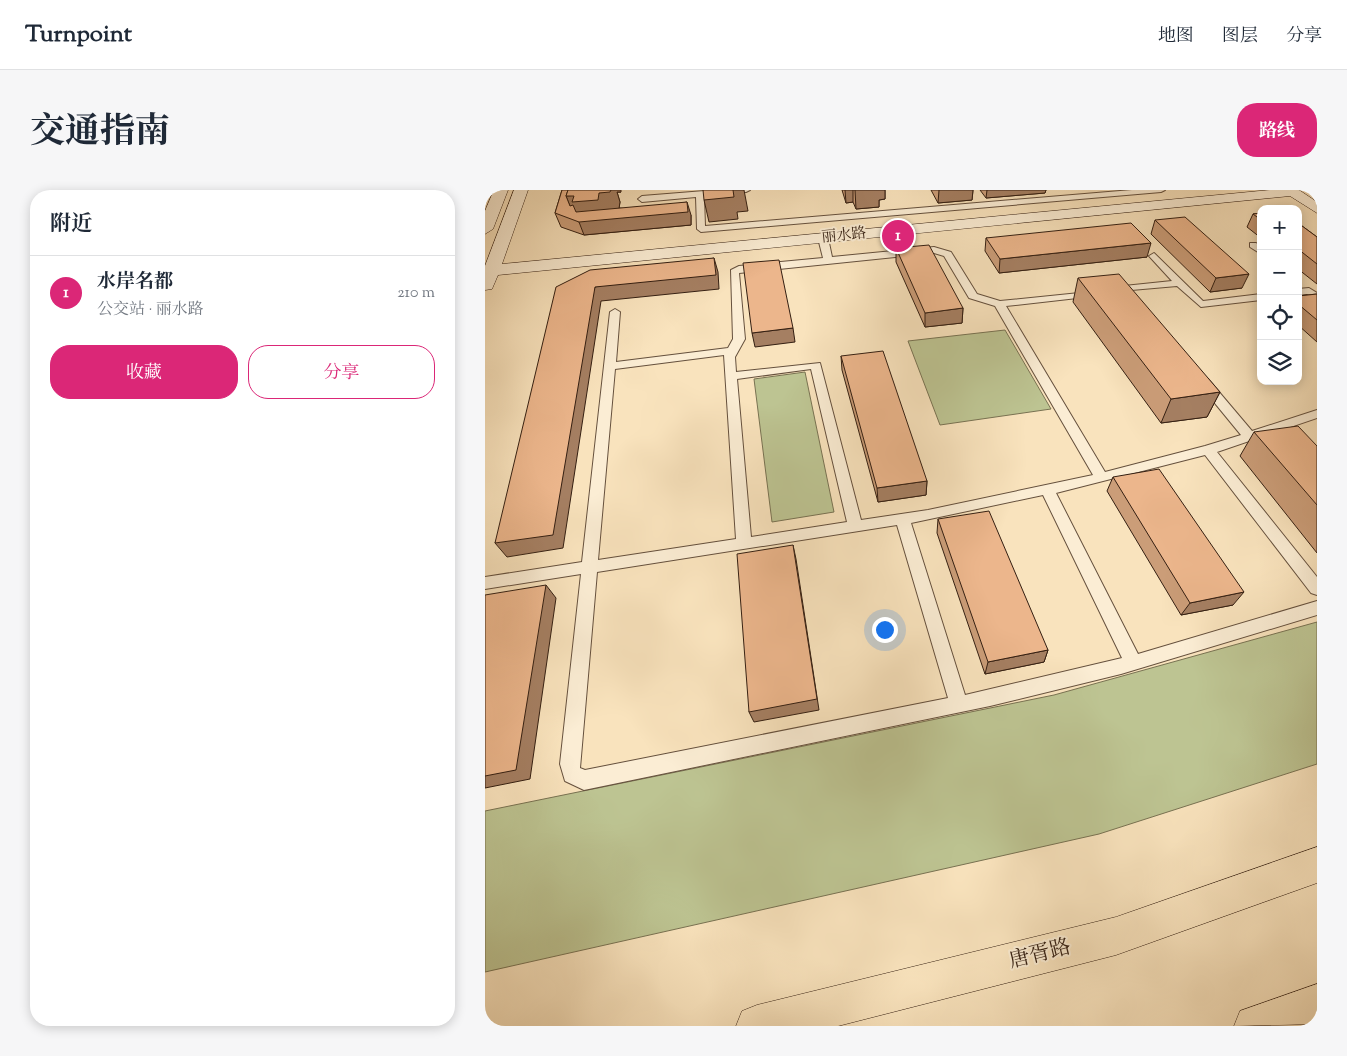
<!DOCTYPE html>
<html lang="zh">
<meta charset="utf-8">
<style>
:root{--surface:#fff;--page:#f6f6f7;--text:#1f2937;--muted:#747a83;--line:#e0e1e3;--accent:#db2777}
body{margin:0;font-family:"Sorts Mill Goudy","Noto Serif SC",serif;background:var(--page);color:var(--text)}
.controls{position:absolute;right:15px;top:15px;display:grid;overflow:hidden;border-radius:10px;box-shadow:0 2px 12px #0003}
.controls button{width:45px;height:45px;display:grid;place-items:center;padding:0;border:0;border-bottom:1px solid var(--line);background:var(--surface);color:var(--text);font:25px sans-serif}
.you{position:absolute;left:399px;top:439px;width:18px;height:18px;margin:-12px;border:4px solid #fff;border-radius:50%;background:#1a73e8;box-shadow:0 0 0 8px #1a73e833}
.badge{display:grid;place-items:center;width:32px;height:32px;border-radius:50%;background:var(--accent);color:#fff;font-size:16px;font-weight:700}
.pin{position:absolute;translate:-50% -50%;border:2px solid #fff;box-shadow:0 1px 5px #0006}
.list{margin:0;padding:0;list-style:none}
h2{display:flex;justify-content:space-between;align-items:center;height:65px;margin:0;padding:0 20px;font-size:21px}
h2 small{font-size:16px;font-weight:400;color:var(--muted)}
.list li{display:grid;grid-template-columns:32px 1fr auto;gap:15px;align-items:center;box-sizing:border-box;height:75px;padding:0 20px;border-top:1px solid var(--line)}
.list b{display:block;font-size:19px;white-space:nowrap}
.list p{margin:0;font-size:16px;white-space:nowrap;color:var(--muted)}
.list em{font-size:16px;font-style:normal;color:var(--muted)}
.actions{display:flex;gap:10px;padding:15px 20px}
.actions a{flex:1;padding:11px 0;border:1px solid var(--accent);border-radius:20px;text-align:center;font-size:18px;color:var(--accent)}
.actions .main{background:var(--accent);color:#fff}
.icon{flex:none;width:28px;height:28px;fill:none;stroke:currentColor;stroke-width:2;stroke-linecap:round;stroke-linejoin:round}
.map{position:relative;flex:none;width:832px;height:836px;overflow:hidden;border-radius:20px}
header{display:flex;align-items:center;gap:30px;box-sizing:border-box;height:70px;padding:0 25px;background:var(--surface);border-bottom:1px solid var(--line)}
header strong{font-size:24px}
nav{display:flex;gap:28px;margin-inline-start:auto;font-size:18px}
.intro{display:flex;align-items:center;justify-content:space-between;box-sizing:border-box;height:120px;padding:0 30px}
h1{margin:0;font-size:35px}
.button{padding:12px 22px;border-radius:20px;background:var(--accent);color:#fff;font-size:18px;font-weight:700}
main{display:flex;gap:30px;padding:0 30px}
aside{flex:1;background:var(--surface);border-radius:20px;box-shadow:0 2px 12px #0003}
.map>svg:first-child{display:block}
.green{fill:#bdc492;stroke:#787252}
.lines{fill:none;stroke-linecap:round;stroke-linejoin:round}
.lane-casing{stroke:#65503d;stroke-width:2}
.secondary-casing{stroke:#341f12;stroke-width:1}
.primary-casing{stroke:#341f12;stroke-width:1}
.lane{fill:#fbedd4;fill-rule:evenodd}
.secondary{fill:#fbedd4;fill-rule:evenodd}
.primary{fill:#f9e3bd;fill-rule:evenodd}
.wall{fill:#cb9d78;stroke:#341f12}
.shaded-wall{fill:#a57f62;stroke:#341f12}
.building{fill:#ecb68c;stroke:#341f12}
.labels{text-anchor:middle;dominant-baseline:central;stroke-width:4;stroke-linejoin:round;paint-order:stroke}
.far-street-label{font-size:15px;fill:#341f12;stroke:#fbedd4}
.near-street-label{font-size:21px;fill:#341f12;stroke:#fbedd4}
</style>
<header>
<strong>Turnpoint</strong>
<nav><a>地图</a><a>图层</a><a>分享</a></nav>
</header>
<div class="intro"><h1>交通指南</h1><a class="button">路线</a></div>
<main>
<aside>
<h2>附近<small></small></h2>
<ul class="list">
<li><span class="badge">1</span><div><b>水岸名都</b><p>公交站 · 丽水路</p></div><em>210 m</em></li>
</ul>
<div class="actions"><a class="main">收藏</a><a>分享</a></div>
</aside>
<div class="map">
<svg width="832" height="836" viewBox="0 0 832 836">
<rect width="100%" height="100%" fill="#f9e3bd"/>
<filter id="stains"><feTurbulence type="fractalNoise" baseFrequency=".004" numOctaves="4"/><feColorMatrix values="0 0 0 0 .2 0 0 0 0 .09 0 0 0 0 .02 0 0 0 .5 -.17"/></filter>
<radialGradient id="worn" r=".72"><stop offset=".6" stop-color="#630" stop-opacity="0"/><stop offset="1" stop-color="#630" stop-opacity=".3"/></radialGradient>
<g class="green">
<polygon points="520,140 566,219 455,235 423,151"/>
<polygon points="320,182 349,322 287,332 269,189"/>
<polygon points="832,432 832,574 614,644 0,782 0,621 569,505"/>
</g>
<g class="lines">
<g class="lane-casing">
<g id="lane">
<polygon points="232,0 265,0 261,2 219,6 220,36 647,0 680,0 676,2 216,42 212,39 211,7 157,12 153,9 157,6"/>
<path d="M338 45 343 48 347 67 449 57 466 62 492 104 515 111 614 101V105L610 106 521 116 620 282 720 256 756 245 715 195V189H723L767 241 832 220V228L732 262 832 387V405L826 403 720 265 571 303 653 464 832 411V425L636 484 505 516 99 600 80 591 75 574 96 384 0 399V387L97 372 125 122 130 119 135 122 131 172 243 158 248 149 246 80 254 76 338 68 333 48ZM449 63 459 66 484 108 510 116 608 285 443 320 376 330 335 173 251 182 250 167 260 149 254 83ZM239 165 251 349 113 370 130 179ZM326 179 362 332 266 347 252 189ZM558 305 637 468 480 505 426 333ZM412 335 463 508 100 580 95 578 112 382Z"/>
<polygon points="765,53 771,53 776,56 776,64 765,57"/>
<polygon points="669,63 718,111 776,104 776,110 716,117 692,96 635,101 634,99 639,96 687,91 664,66"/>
<polygon points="824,98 832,103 832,111 822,104 813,105 813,99"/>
</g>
</g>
<g class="secondary-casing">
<g id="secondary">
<polygon points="9,0 23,0 8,39 0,44 0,21"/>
<polygon points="29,0 43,0 17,74 785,0 814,0 832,12 832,23 805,6 13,85 7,99 0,100 0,76"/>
</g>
</g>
<g class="primary-casing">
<g id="primary">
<polygon points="832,657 832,693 631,765 353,836 251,836 257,821 272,815 631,727"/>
<polygon points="832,794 832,834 749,836 755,821"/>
</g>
</g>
<use href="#lane" class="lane"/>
<use href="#secondary" class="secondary"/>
<use href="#primary" class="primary"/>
</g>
<g class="wall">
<polygon points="77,0 136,2 132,2 135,12 134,18 206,25 206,35 99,45 76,37 70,23"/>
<polygon points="357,0 400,0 400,9 394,10 394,17 371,19 368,12 361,13"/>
<polygon points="446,0 488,0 487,10 453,13"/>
<polygon points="495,0 561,0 560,3 501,8"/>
<polygon points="776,23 776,48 762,37 768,24"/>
<polygon points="670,30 757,98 725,102 666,44"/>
<polygon points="813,33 832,47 832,94 813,79"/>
<polygon points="501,48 662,67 514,83 500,61"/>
<polygon points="411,58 478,118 477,133 440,137 411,72"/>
<polygon points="593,88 735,202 722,227 676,233 588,112"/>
<polygon points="832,104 832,152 813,135 813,106"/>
<polygon points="356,166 442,291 441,305 393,312 357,180"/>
<polygon points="769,242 832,256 832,363 755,266"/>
<polygon points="628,287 748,415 696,425 622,301"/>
<polygon points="453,329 563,460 559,472 500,484 452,343"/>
</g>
<g class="shaded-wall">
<polygon points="122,0 136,0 136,2 132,2 135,12 133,25 202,12 206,25 206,35 99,45 94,32 90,29 81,6 114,3"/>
<polygon points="248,0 259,0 263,21 252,22 253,29 224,32 219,10"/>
<polygon points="360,0 368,0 368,12 361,13"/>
<polygon points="370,0 400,0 400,9 394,10 394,17 371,19"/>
<polygon points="454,0 488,0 487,10 453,13"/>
<polygon points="502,0 561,0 560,3 501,8"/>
<polygon points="666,53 662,67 514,83 515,69"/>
<polygon points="229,68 233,82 234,99 116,111 78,358 22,367 10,353 110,97"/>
<polygon points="764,84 757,98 725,102 731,88"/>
<polygon points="478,118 477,133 440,137 440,123"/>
<polygon points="308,138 310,152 270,157 267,143"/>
<polygon points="735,202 722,227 676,233 686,209"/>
<polygon points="442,291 441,305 393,312 392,298"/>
<polygon points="308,355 311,369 334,520 269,532 264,522"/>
<polygon points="61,395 71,408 45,589 0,598 0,586"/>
<polygon points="759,402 748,415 696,425 705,413"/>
<polygon points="563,460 559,472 500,484 503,472"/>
</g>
<g class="building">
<polygon points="77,0 83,0 81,6 85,16 88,15 91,22 202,12 203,22 94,32 70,23"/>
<polygon points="83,0 126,0 125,2 114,3 113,10 87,12 89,6 81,6"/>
<polygon points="218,0 248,0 249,7 219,10"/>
<polygon points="776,23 776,30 768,24"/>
<polygon points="700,27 764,84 731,88 670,30"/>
<polygon points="646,33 666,53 515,69 501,48"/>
<polygon points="813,33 832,47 832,74 813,59"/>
<polygon points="444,55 478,118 440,123 411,58"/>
<polygon points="229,68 231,85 110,97 68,345 10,353 71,97 105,80"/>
<polygon points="294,70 308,138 267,143 258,73"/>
<polygon points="634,84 735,202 686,209 593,88"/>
<polygon points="832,104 832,130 813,114 813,106"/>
<polygon points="398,161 442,291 392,298 356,166"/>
<polygon points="813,236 832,256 832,315 769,242"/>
<polygon points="674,279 759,402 705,413 628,287"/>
<polygon points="504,321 563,460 503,472 453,329"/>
<polygon points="308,355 332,509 264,522 252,364"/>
<polygon points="61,395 31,580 0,586 0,405"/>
</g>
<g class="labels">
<g class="far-street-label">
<text transform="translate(359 46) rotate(-6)">丽水路</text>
</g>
<g class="near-street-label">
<text transform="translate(555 765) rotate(-14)">唐胥路</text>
</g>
</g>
<rect width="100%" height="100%" filter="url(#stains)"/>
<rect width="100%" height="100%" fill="url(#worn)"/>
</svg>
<div class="controls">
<button>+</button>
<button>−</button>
<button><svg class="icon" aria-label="locate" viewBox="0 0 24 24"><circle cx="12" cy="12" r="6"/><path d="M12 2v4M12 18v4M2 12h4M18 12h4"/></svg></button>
<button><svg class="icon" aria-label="layers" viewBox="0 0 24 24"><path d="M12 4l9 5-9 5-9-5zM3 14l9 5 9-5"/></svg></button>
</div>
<div class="you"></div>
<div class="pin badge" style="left:413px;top:46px">1</div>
</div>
</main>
